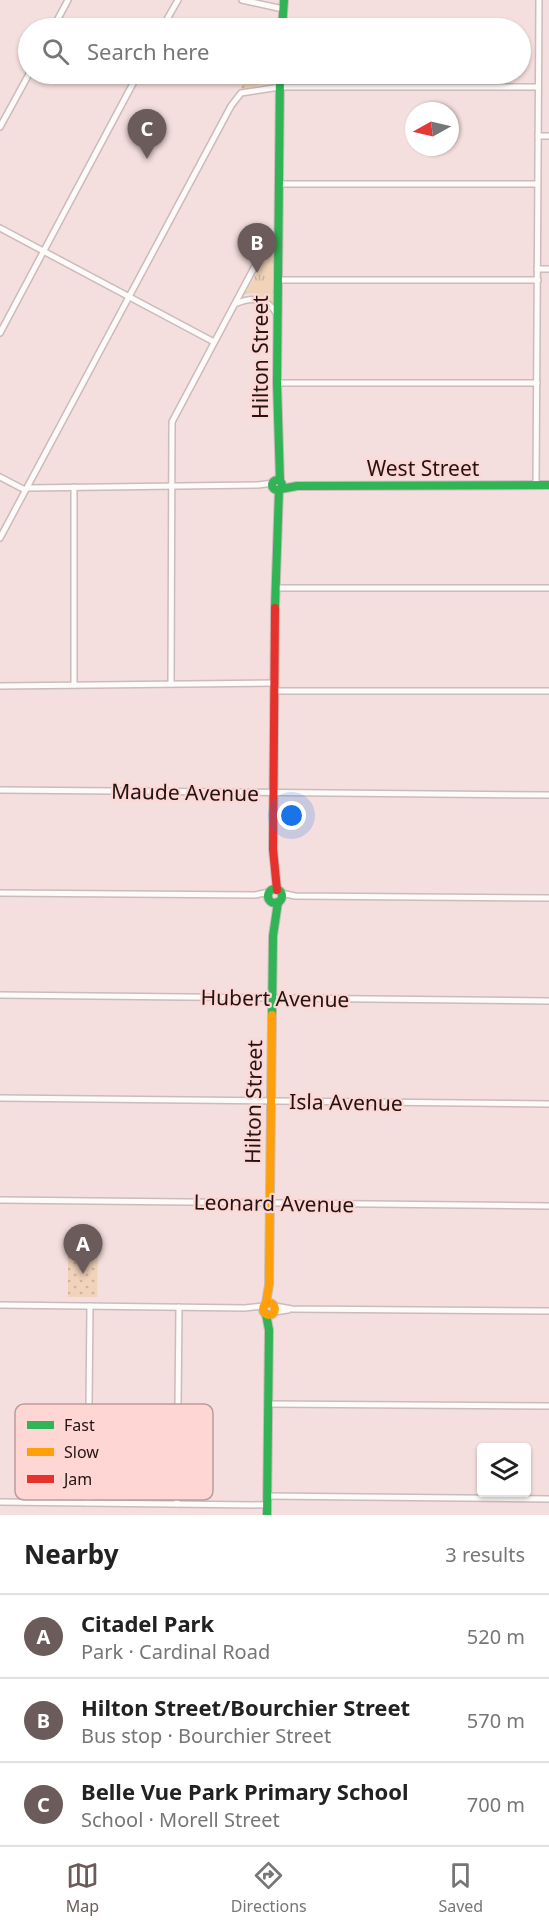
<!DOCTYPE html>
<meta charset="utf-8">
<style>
:root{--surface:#fff;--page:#f6f6f6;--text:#222;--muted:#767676;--line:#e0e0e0;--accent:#6b5b5a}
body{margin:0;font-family:"Noto Sans",sans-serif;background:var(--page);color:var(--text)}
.controls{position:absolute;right:18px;bottom:18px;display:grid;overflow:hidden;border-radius:6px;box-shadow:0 2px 4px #0004}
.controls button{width:54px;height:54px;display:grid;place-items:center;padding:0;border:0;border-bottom:2px solid var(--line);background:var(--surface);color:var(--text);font:30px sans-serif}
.compass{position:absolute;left:405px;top:102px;width:54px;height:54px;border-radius:50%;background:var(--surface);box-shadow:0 2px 4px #0004;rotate:262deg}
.you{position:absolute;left:292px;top:816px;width:21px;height:21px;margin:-15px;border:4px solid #fff;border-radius:50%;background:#1a73e8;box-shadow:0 0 0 9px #1a73e833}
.badge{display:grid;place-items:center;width:39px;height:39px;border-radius:50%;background:var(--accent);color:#fff;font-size:20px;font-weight:700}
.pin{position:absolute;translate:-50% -50px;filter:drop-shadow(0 2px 3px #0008)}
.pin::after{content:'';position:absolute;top:32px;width:21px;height:18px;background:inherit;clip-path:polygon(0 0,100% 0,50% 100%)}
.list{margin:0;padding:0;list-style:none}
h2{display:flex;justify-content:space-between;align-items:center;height:78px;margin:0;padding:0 24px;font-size:26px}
h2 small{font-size:20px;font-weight:400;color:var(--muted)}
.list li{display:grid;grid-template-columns:39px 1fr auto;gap:18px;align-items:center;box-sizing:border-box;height:84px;padding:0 24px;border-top:2px solid var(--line)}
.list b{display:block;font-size:22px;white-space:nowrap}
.list p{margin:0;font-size:20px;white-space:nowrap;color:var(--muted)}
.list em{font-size:20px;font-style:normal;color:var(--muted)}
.icon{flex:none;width:33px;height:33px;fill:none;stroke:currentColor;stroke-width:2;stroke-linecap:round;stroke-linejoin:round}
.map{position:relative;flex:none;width:549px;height:1515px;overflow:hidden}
.search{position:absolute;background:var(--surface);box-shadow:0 2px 4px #0004;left:18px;right:18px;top:18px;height:66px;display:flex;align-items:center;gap:15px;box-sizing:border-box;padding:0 21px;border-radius:33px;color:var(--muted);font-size:22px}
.sheet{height:330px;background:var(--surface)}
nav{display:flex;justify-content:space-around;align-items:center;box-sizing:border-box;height:84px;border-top:2px solid var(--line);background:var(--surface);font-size:16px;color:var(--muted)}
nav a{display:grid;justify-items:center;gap:3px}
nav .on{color:var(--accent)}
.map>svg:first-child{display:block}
.grass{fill:url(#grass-tufts)}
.park{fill:url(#park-dots)}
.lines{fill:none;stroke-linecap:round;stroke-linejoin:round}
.street-casing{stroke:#cbbbba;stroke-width:8}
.fast-casing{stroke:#cbbbba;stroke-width:10}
.slow-casing{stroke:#cbbbba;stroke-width:10}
.jam-casing{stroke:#cbbbba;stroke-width:10}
.street{stroke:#fdfafa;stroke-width:5}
.fast{stroke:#30b455;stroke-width:8}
.slow{stroke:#ff9f0a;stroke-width:8}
.jam{stroke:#e5322d;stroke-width:8}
.labels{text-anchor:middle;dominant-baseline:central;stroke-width:4.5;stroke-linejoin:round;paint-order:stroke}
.street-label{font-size:21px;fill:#211413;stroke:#fed7d4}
.key{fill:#fed7d4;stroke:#bc9c9a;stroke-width:1.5}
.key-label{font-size:16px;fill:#211413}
</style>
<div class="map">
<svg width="549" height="1515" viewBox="0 0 549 1515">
<defs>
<pattern id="grass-tufts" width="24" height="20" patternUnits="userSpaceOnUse" patternTransform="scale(1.5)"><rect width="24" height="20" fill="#f0d3b8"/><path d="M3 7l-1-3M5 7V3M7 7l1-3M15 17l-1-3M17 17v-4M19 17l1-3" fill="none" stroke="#ceb49d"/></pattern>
<pattern id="park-dots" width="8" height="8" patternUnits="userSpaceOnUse" patternTransform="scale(1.5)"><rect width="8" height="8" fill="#f0d3b8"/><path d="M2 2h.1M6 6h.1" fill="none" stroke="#ceb49d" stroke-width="1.8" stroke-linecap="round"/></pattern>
</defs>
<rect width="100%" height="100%" fill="#f4dfde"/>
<polygon class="grass" points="269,251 275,253 273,304 255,293 245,294"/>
<g class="park">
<polygon points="248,74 273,74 272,83 258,85 239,92"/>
<polygon points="68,1252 98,1252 97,1297 68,1297"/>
</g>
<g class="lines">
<g class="street-casing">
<g id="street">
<polyline points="242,0 283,9"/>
<polyline points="53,28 68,0"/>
<polyline points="162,28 178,0"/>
<polyline points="0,127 29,74"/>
<polyline points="538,136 549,136"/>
<polyline points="279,184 537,184"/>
<polyline points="0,228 214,342"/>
<polyline points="537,269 549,269"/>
<polyline points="278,280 538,280"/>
<path d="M235 304C250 297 267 297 276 313"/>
<polyline points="0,333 138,74"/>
<polyline points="277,383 537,383"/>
<polyline points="0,477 25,490"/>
<polyline points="536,486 539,0"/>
<polyline points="74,487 74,685"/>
<polyline points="27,488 258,485 273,483"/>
<polyline points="0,538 231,106 241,93 280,87 538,87"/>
<polyline points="276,588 549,588"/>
<polyline points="171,684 172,422 265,247 270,243 279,242"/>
<polyline points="0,686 275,683"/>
<polyline points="275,691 549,691"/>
<polyline points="0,790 549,795"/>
<polyline points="0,893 255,895 269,892"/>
<polyline points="281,893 295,896 549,898"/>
<polyline points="0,995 549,1001"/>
<polyline points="0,1098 549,1104"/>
<polyline points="0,1200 549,1206"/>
<polyline points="0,1305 245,1308 264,1306"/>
<polyline points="275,1306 292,1309 549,1311"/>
<polyline points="274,1312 288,1310"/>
<polyline points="268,1404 549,1406"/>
<polyline points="267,1496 549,1499"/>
<polyline points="0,1502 267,1505"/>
<polyline points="88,1503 90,1306"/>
<polyline points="177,1504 179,1307"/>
</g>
</g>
<g class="fast-casing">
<g id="fast">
<polyline points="282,28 284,0"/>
<polyline points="280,74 277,383 280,481"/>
<circle cx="277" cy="485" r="5"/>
<polyline points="281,489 297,486 549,485"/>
<polyline points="275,608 279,490"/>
<circle cx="275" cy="896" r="7"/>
<polyline points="272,1015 273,936 278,902"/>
<polyline points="266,1314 269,1330 267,1515"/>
</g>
</g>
<g class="slow-casing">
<g id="slow">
<circle cx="269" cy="1309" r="6"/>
<polyline points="266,1303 269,1285 272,1015"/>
</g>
</g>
<g class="jam-casing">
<polyline id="jam" points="275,608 273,849 277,890"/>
</g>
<use href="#street" class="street"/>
<use href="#fast" class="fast"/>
<use href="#slow" class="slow"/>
<use href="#jam" class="jam"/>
</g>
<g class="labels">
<g class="street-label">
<text transform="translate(260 357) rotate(-90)">Hilton Street</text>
<text x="423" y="468">West Street</text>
<text transform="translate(185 792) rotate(1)">Maude Avenue</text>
<text transform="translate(275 998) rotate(1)">Hubert Avenue</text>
<text transform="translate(253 1102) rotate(-89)">Hilton Street</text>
<text transform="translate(346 1102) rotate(1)">Isla Avenue</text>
<text transform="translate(274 1203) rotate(1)">Leonard Avenue</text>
</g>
</g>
<rect x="15" y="1404" width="198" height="96" rx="9" class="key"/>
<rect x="27" y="1421" width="27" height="8" fill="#30b455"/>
<rect x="27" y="1448" width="27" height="8" fill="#ff9f0a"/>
<rect x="27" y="1475" width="27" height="8" fill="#e5322d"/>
<g class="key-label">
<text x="64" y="1431">Fast</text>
<text x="64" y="1458">Slow</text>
<text x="64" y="1485">Jam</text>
</g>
</svg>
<div class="controls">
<button><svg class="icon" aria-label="layers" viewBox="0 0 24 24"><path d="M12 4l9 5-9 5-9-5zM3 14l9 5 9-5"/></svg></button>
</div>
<svg class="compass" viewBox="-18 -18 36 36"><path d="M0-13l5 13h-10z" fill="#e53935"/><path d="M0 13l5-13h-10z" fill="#767676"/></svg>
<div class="you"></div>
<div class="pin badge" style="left:83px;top:1274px">A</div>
<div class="pin badge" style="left:257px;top:273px">B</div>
<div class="pin badge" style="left:147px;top:159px">C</div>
<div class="search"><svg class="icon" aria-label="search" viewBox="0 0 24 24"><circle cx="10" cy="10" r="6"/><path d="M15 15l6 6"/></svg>Search here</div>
</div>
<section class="sheet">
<h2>Nearby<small>3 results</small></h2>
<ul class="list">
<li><span class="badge">A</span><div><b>Citadel Park</b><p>Park · Cardinal Road</p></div><em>520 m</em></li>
<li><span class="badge">B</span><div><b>Hilton Street/Bourchier Street</b><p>Bus stop · Bourchier Street</p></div><em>570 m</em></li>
<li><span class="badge">C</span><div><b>Belle Vue Park Primary School</b><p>School · Morell Street</p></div><em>700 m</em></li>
</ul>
</section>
<nav>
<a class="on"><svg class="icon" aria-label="map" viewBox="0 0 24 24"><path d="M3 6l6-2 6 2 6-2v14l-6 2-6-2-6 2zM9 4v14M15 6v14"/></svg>Map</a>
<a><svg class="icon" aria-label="directions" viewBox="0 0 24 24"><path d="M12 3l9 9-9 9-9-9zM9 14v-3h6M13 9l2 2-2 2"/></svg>Directions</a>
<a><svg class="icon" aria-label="saved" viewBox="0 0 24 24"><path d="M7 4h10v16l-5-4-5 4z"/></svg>Saved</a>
</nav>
